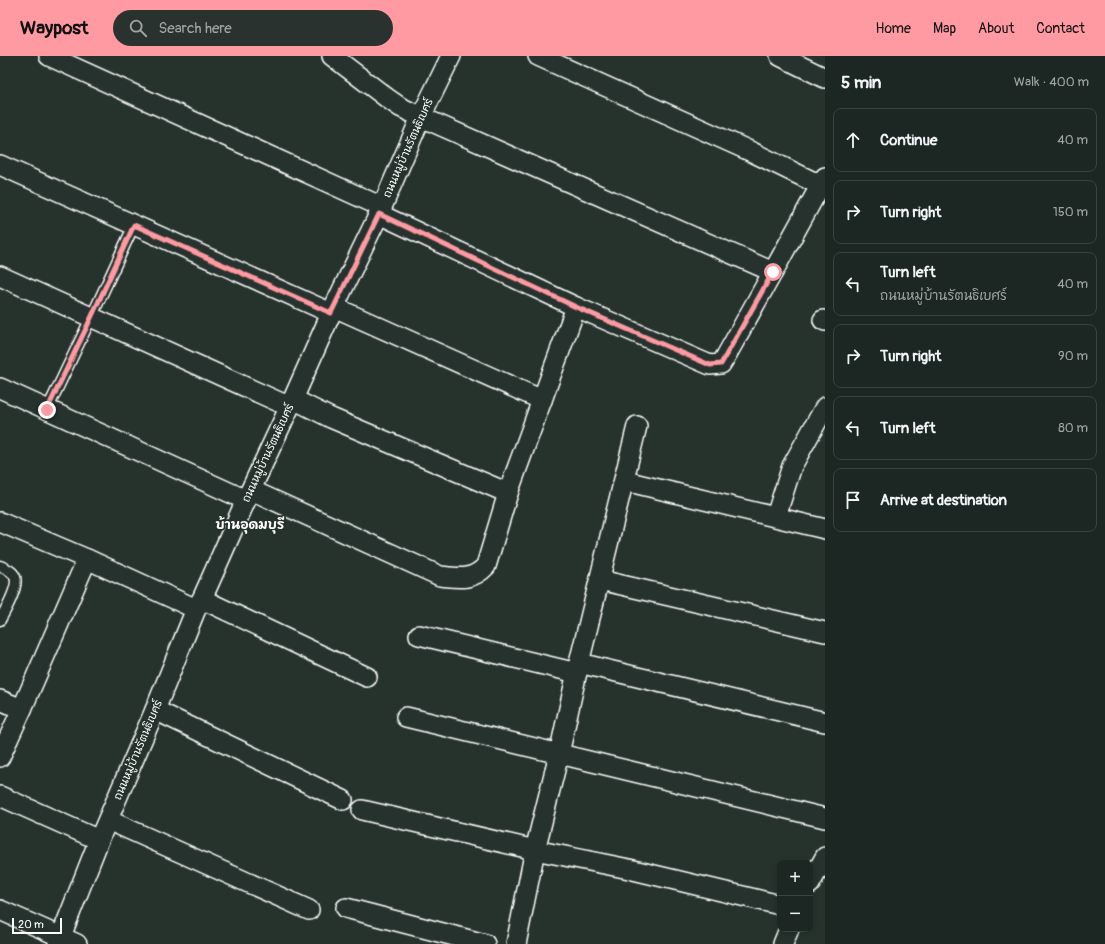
<!DOCTYPE html>
<meta charset="utf-8">
<style>
:root{--surface:#1c2622;--page:#29322f;--text:#f1f3f6;--muted:#a0a5a5;--line:#3a4340;--accent:#ff9aa2}
body{margin:0;font-family:Pangolin,"Playpen Sans Thai",sans-serif;background:var(--page);color:var(--text)}
.controls{position:absolute;right:12px;bottom:12px;display:grid;overflow:hidden;border-radius:8px;box-shadow:0 2px 6px #0003}
.controls button{width:36px;height:36px;display:grid;place-items:center;padding:0;border:0;border-bottom:1px solid var(--line);background:var(--surface);color:var(--text);font:20px sans-serif}
.scale{position:absolute;left:12px;bottom:10px;width:50px;box-sizing:border-box;padding-left:4px;border:2px solid #fff;border-top:0;font-size:11px;line-height:14px;white-space:nowrap;color:#fff;-webkit-text-stroke:3px #26332d;paint-order:stroke}
.stop{position:absolute;width:12px;height:12px;margin:-9px;border:3px solid #ff9aa2;border-radius:50%;background:#fff}
.stop.end{background:#ff9aa2;border-color:#fff;box-shadow:0 1px 4px #0008}
.list{margin:0;padding:0;list-style:none}
h2{display:flex;justify-content:space-between;align-items:center;height:52px;margin:0;padding:0 16px;font-size:17px}
h2 small{font-size:13px;font-weight:400;color:var(--muted)}
.list li{display:grid;grid-template-columns:26px 1fr auto;gap:12px;align-items:center;box-sizing:border-box;height:64px;margin:0 8px 8px;padding:0 8px;border:1px solid var(--line);border-radius:8px}
.list b{display:block;font-size:15px;white-space:nowrap}
.list p{margin:0;font-size:13px;white-space:nowrap;color:var(--muted)}
.list em{font-size:13px;font-style:normal;color:var(--muted)}
.icon{flex:none;width:22px;height:22px;fill:none;stroke:currentColor;stroke-width:2;stroke-linecap:round;stroke-linejoin:round}
.map{position:relative;flex:none;width:825px;height:888px;overflow:hidden}
header{display:flex;align-items:center;gap:24px;box-sizing:border-box;height:56px;padding:0 20px;background:var(--accent);color:#111}
header strong{font-size:19px}
nav{display:flex;gap:22px;margin-inline-start:auto;font-size:14px}
.search{width:280px;height:36px;background:var(--page);display:flex;align-items:center;gap:10px;box-sizing:border-box;padding:0 14px;border-radius:22px;color:var(--muted);font-size:15px}
main{display:flex}
aside{flex:1;background:var(--surface)}
.map>svg:first-child{display:block}
.lines{fill:none;stroke-linecap:round;stroke-linejoin:round}
.lane-casing{stroke:#fff;stroke-width:13}
.street-casing{stroke:#fff;stroke-width:22}
.lane{stroke:#26332d;stroke-width:10}
.street{stroke:#26332d;stroke-width:19}
.route{stroke:#ff9aa2;stroke-width:5}
.labels{text-anchor:middle;dominant-baseline:central;stroke-width:3.5;stroke-linejoin:round;paint-order:stroke}
.street-label{font-size:11px;fill:#fff;stroke:#26332d}
.quarter-label{font-size:13px;font-weight:bold;fill:#fff;stroke:#26332d}
</style>
<header>
<strong>Waypost</strong>
<div class="search"><svg class="icon" aria-label="search" viewBox="0 0 24 24"><circle cx="10" cy="10" r="6"/><path d="M15 15l6 6"/></svg>Search here</div>
<nav><a>Home</a><a>Map</a><a>About</a><a>Contact</a></nav>
</header>
<main>
<div class="map">
<svg width="825" height="888" viewBox="0 0 825 888">
<rect width="100%" height="100%" fill="#26332d"/>
<filter id="ink" filterUnits="userSpaceOnUse"><feTurbulence type="fractalNoise" baseFrequency=".025" numOctaves="2"/><feDisplacementMap in="SourceGraphic" scale="8" xChannelSelector="R" yChannelSelector="G"/><feConvolveMatrix kernelMatrix="1 2 1 2 8 2 1 2 1" color-interpolation-filters="sRGB"/></filter>
<g filter="url(#ink)">
<g class="lines">
<g class="lane-casing">
<g id="lane">
<polyline points="47,354 91,262 134,169"/>
<path d="M0 510C5 512 13 515 15 521 19 530 5 555 0 564"/>
</g>
</g>
<g class="street-casing">
<g id="street">
<polyline points="49,0 382,151"/>
<polyline points="332,0 387,42 400,51 421,61 773,216"/>
<polyline points="538,0 752,96 820,129"/>
<polyline points="780,0 825,22"/>
<polyline points="0,109 331,257"/>
<polyline points="379,158 576,251 710,309 721,308 726,300 773,216 825,121"/>
<polyline points="0,220 279,346 290,350"/>
<polyline points="334,251 542,344"/>
<polyline points="823,264 825,265"/>
<polyline points="0,332 246,444"/>
<polyline points="293,343 331,362 508,437"/>
<polyline points="625,425 825,473"/>
<path d="M251 434 440 520C459 522 472 525 486 510L508 437 576 251"/>
<polyline points="776,460 792,410 825,351"/>
<polyline points="0,466 87,503 196,553"/>
<polyline points="600,524 825,576"/>
<polyline points="202,543 367,621"/>
<polyline points="419,579 577,617"/>
<polyline points="579,607 825,666"/>
<polyline points="0,644 22,653"/>
<polyline points="155,654 343,744"/>
<polyline points="406,661 825,762"/>
<polyline points="0,701 22,653 87,503"/>
<polyline points="0,740 99,784"/>
<polyline points="362,754 535,794 629,813 780,849"/>
<polyline points="108,764 309,854"/>
<polyline points="810,828 825,801"/>
<polyline points="346,852 485,888"/>
<polyline points="0,854 77,888"/>
<polyline points="58,888 99,784 155,654 196,553 202,543 246,444 290,350 333,253 379,158 421,61 451,0"/>
<polyline points="516,888 535,794 559,698 579,607 637,370"/>
<polyline points="783,888 789,873"/>
</g>
</g>
<use href="#lane" class="lane"/>
<use href="#street" class="street"/>
</g>
</g>
<g class="lines" filter="url(#ink)">
<polyline class="route" points="47,354 91,262 134,169 331,257 379,158 576,251 710,309 721,308 773,216"/>
</g>
<g class="labels">
<g class="street-label">
<text transform="translate(408 92) rotate(-66)">ถนนหมู่บ้านรัตนธิเบศร์</text>
<text transform="translate(268 397) rotate(-65)">ถนนหมู่บ้านรัตนธิเบศร์</text>
<text transform="translate(138 694) rotate(-67)">ถนนหมู่บ้านรัตนธิเบศร์</text>
</g>
<g class="quarter-label">
<text x="250" y="469">บ้านอุดมบุรี</text>
</g>
</g>
</svg>
<div class="controls">
<button>+</button>
<button>−</button>
</div>
<div class="scale">20 m</div>
<div class="stop" style="left:773px;top:216px"></div>
<div class="stop end" style="left:47px;top:354px"></div>
</div>
<aside>
<h2>5 min<small>Walk · 400 m</small></h2>
<ul class="list">
<li><svg class="icon" aria-label="ahead" viewBox="0 0 24 24"><path d="M12 20V5M6 11l6-6 6 6"/></svg><div><b>Continue</b></div><em>40 m</em></li>
<li><svg class="icon" aria-label="right" viewBox="0 0 24 24"><path d="M7 20v-9h11M14 6l5 5-5 5"/></svg><div><b>Turn right</b></div><em>150 m</em></li>
<li><svg class="icon" aria-label="left" viewBox="0 0 24 24"><path d="M17 20v-9H6M10 6l-5 5 5 5"/></svg><div><b>Turn left</b><p>ถนนหมู่บ้านรัตนธิเบศร์</p></div><em>40 m</em></li>
<li><svg class="icon" aria-label="right" viewBox="0 0 24 24"><path d="M7 20v-9h11M14 6l5 5-5 5"/></svg><div><b>Turn right</b></div><em>90 m</em></li>
<li><svg class="icon" aria-label="left" viewBox="0 0 24 24"><path d="M17 20v-9H6M10 6l-5 5 5 5"/></svg><div><b>Turn left</b></div><em>80 m</em></li>
<li><svg class="icon" aria-label="arrive" viewBox="0 0 24 24"><path d="M6 21V4h12l-3 4 3 4H6"/></svg><div><b>Arrive at destination</b></div></li>
</ul>
</aside>
</main>
